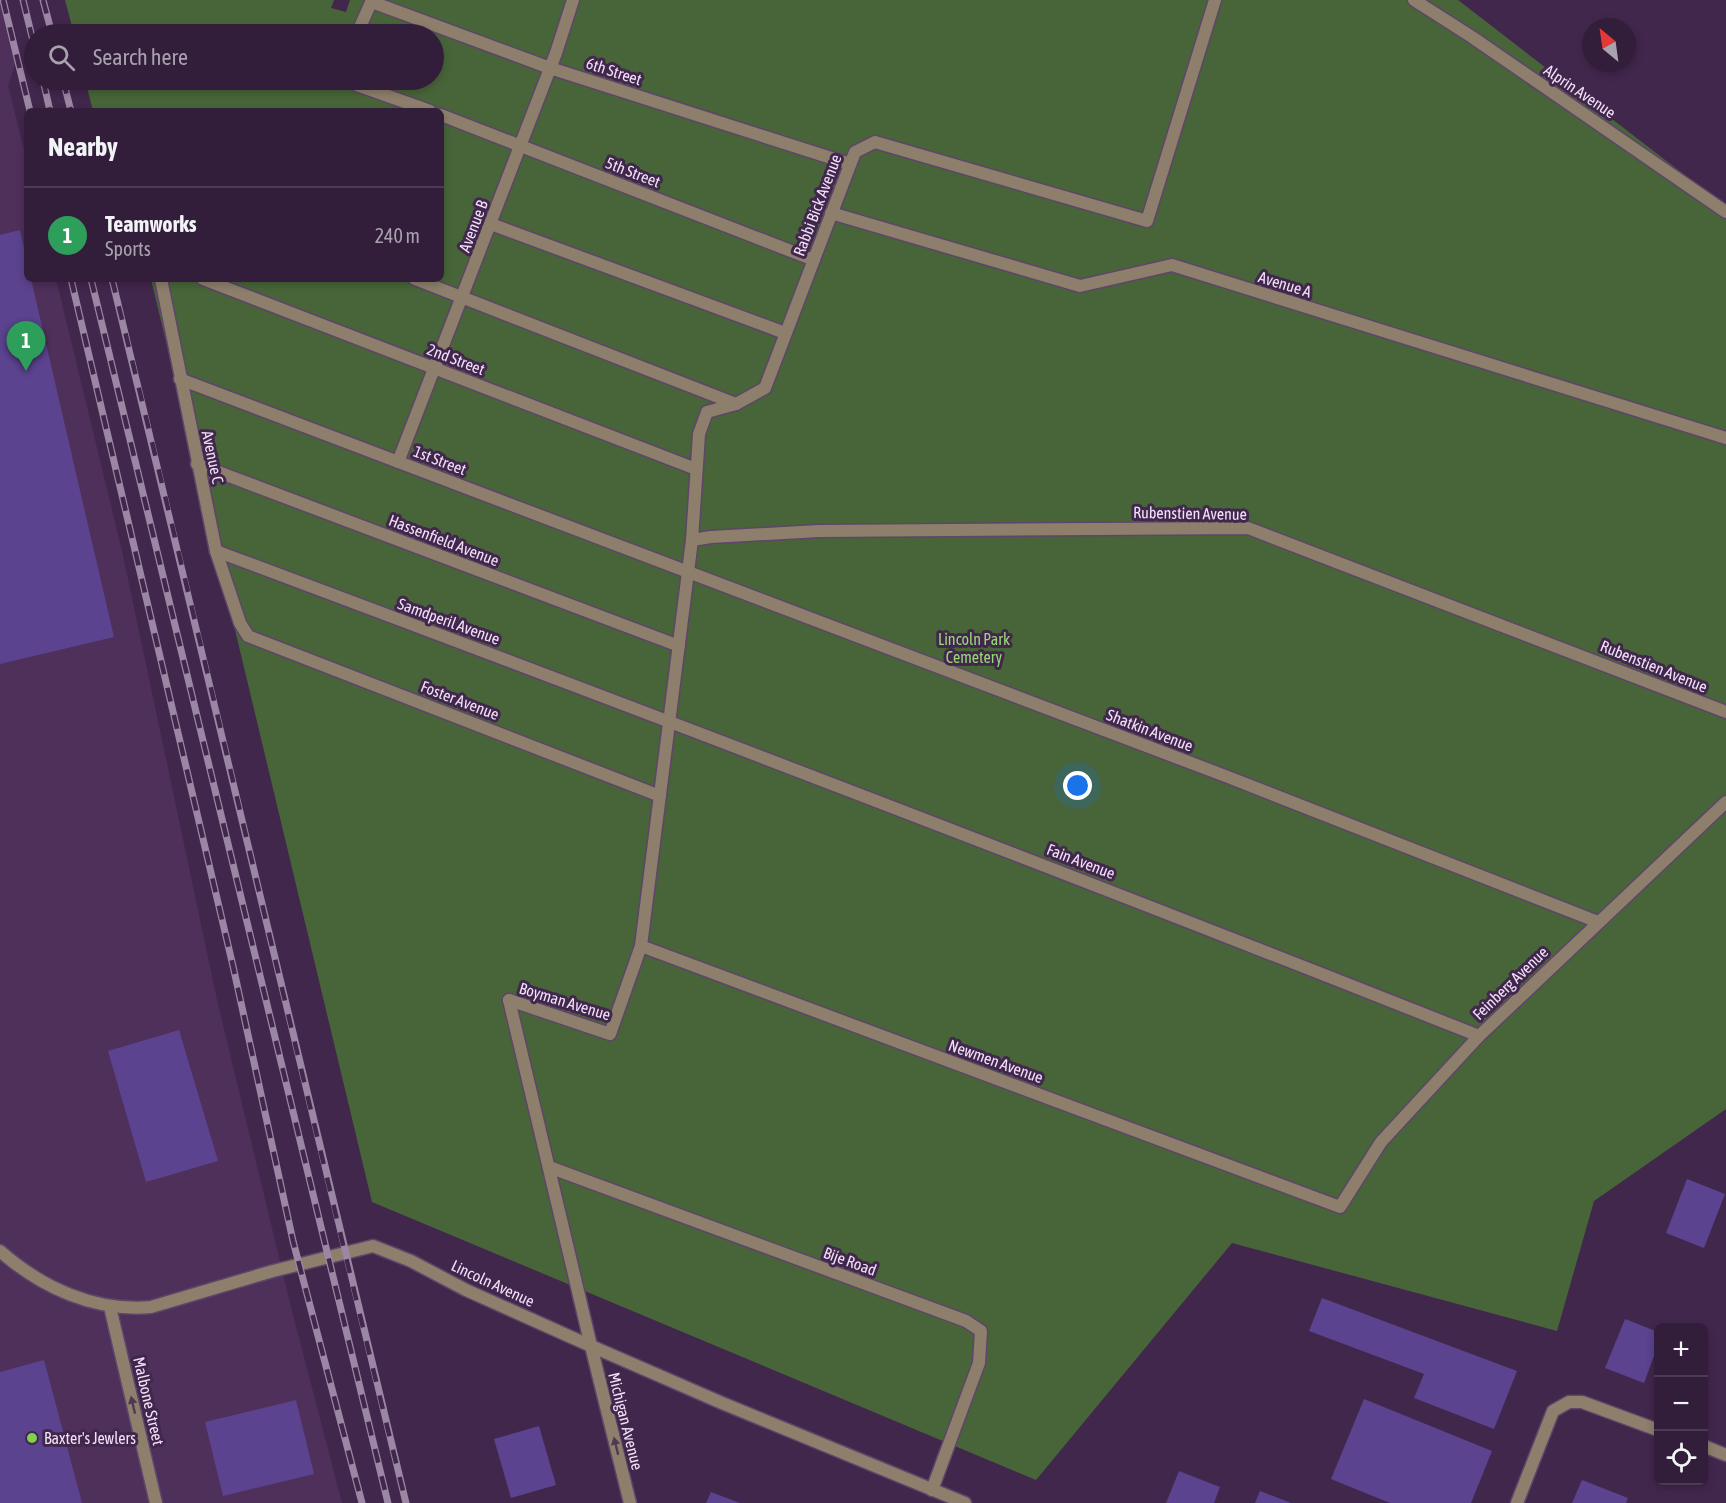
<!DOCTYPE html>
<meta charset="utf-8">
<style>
:root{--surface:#321d3a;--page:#3a2642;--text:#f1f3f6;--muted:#a8a2af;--line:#4d3b54;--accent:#80d051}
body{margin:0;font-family:"Asap Condensed",sans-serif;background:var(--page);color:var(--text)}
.controls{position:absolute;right:18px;bottom:18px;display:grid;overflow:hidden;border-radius:9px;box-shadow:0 3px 9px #0003}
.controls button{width:54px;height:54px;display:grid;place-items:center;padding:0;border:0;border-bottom:2px solid var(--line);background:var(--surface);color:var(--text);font:30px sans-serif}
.compass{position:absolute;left:1582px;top:18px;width:54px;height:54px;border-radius:50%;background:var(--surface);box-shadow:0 3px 9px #0003;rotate:331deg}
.you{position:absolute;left:1078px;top:786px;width:21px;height:21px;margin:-15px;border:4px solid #fff;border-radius:50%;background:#1a73e8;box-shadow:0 0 0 9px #1a73e833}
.badge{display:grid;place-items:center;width:39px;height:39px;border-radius:50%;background:var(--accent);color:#fff;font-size:20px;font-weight:700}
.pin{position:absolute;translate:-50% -50px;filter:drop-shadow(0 2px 3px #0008)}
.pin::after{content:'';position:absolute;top:32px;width:21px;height:18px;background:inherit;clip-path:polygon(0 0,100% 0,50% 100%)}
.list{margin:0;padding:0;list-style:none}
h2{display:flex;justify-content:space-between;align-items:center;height:78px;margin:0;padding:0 24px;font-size:26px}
h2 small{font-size:20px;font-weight:400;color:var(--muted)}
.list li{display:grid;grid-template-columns:39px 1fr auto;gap:18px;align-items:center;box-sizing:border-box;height:96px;padding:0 24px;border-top:2px solid var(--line)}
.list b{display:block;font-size:22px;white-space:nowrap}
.list p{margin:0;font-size:20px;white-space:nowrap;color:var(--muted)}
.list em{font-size:20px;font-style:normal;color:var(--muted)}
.icon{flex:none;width:33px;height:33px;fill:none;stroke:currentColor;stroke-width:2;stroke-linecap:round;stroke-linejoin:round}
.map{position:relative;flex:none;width:1726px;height:1503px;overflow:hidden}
.search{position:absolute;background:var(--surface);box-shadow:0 3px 9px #0003;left:24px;top:24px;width:420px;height:66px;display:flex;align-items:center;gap:15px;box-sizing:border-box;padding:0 21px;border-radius:33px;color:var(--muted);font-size:22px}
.panel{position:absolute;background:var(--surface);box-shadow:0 3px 9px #0003;left:24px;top:108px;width:420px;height:174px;border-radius:9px}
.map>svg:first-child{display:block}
.built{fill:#4f305b}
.green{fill:#486539}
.building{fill:#5b438f}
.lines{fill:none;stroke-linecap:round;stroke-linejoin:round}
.service-casing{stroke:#5e4569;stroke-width:15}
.minor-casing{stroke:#5e4569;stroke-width:15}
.tertiary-casing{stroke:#5e4569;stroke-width:15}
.service{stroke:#8d7f6c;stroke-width:12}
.minor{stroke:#8d7f6c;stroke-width:12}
.tertiary{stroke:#8d7f6c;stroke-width:12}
.rail-casing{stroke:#9b86a4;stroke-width:7}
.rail{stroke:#42274d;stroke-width:4.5;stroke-dasharray:14;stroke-linecap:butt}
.oneway{fill:#513953}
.poi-dot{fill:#80d051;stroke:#42274d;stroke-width:2}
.labels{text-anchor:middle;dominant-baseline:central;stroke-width:6;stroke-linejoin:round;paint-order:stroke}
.street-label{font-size:16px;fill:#f2e1f9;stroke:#42274d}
.park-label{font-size:16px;fill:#97d973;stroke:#42274d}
.poi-label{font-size:16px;fill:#f2e1f9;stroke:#42274d;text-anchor:start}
</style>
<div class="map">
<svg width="1726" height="1503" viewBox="0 0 1726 1503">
<rect width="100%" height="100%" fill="#42274d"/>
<polygon class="built" points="0,0 16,61 8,86 27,161 27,279 56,279 122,551 217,1000 292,1311 342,1503 0,1503"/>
<polygon class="green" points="65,0 334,0 331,8 346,12 350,0 1458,0 1726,207 1726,1109 1594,1201 1557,1331 1232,1243 1036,1480 372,1202 151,279 441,279 441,111 93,111 85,80 434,80 434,34 74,34"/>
<g class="building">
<polygon points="20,230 27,261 27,279 31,279 114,637 0,664 0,235"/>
<polygon points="179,1030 218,1161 146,1182 108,1051"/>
<polygon points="1687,1179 1725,1194 1704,1248 1666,1233"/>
<polygon points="1322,1298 1517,1371 1494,1429 1414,1398 1424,1374 1309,1331"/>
<polygon points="1625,1319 1658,1332 1658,1345 1644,1383 1605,1368"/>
<polygon points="44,1360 82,1503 0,1503 0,1372"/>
<polygon points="1364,1399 1492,1451 1471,1503 1390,1503 1331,1479"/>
<polygon points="296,1400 314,1474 223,1496 205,1422"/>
<polygon points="539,1426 556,1485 511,1498 494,1439"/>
<polygon points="1179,1471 1220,1487 1214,1503 1166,1503"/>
<polygon points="1582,1480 1628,1498 1626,1503 1572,1503"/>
<polygon points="1260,1491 1291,1503 1255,1503"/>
<polygon points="711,1492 740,1503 706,1503"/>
</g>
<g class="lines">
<g class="service-casing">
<g id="service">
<polyline points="1414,0 1472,37 1726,212"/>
<polyline points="372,2 550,68 850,164"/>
<polyline points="357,34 372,0"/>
<polyline points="343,80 430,111"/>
<polyline points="441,115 814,260"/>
<polyline points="831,213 1080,286 1172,265 1726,438"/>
<polyline points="491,224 785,333"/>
<polyline points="161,279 216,551 240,623 248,636 660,796"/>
<polyline points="203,279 696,469"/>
<polyline points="415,279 736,404"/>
<polyline points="180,379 1228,777 1598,922"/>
<polyline points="398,462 556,53 573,0"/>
<polyline points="197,464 679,646"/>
<polyline points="692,540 711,537 819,531 1248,528 1726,712"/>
<path d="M216 551C639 709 1060 870 1479 1036"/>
<polyline points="641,946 1340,1207 1381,1142 1479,1036 1726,802"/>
<polyline points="509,1000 610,1034 641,946 692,540 699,434 707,412 736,404 765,388 855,152 875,142 1147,221 1215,0"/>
<polyline points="509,1000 591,1346"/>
<polyline points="549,1167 966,1321 981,1331 979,1363 932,1490"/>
</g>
</g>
<g class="minor-casing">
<g id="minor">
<polyline points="110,1307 156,1503"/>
<polyline points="591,1346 630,1503"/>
<polyline points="1704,1446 1726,1455"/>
<polyline points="1517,1503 1553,1411 1569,1402 1582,1402 1658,1430"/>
</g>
</g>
<g class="tertiary-casing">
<path id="tertiary" d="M0 1251C42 1288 95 1312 151 1307L273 1271 373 1246 411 1261 466 1290 591 1346 722 1403 965 1503"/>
</g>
<use href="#service" class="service"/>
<use href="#minor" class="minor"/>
<use href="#tertiary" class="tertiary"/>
<g class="rail-casing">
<g id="rail">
<polyline points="3,0 30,111"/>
<polyline points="23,0 34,45"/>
<polyline points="43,0 52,34"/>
<polyline points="43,80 50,111"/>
<polyline points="63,80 71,111"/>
<polyline points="71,279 233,966 293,1241 362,1503"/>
<polyline points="91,279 388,1503"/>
<path d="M112 279C213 686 305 1096 406 1503"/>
</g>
</g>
<use href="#rail" class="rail"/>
</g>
<defs><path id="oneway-solid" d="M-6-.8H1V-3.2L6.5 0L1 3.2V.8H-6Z" transform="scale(1.5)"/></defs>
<g class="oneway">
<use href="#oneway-solid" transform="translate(133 1405) rotate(-103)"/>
<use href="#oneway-solid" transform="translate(616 1446) rotate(-104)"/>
</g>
<circle class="poi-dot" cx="32" cy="1438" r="6"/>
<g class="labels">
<g class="street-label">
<text transform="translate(614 71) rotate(18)">6th Street</text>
<text transform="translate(1580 91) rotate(34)">Alprin Avenue</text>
<text transform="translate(633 172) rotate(21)">5th Street</text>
<text transform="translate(817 205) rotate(-69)">Rabbi Bick Avenue</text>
<text transform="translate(473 226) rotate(-69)">Avenue B</text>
<text transform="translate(1285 284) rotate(17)">Avenue A</text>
<text transform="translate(456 359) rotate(21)">2nd Street</text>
<text transform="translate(213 457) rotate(78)">Avenue C</text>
<text transform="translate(440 460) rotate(21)">1st Street</text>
<text transform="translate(1190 513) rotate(1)">Rubenstien Avenue</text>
<text transform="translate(444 540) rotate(21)">Hassenfield Avenue</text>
<text transform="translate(449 621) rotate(20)">Samdperil Avenue</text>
<text transform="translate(1654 666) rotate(22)">Rubenstien Avenue</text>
<text transform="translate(460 700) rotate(21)">Foster Avenue</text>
<text transform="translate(1150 730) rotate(21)">Shatkin Avenue</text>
<text transform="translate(1081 861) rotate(21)">Fain Avenue</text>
<text transform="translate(1510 983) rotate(-44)">Feinberg Avenue</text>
<text transform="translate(565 1001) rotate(17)">Boyman Avenue</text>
<text transform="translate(996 1061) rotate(20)">Newmen Avenue</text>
<text transform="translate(850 1261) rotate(20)">Bije Road</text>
<text transform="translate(493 1283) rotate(25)">Lincoln Avenue</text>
<text transform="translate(149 1401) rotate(77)">Malbone Street</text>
<text transform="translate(626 1421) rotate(76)">Michigan Avenue</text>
</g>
<g class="park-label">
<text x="974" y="639">Lincoln Park<tspan x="974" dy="18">Cemetery</tspan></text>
</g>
<g class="poi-label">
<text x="44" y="1438">Baxter's Jewlers</text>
</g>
</g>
</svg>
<div class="controls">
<button>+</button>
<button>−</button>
<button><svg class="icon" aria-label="locate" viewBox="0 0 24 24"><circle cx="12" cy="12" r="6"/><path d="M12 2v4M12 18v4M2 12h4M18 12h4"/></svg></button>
</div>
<svg class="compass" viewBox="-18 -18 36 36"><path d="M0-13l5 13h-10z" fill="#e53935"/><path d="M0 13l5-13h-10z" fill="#a8a2af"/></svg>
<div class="you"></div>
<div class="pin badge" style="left:26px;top:371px;background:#2e9e5b">1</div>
<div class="search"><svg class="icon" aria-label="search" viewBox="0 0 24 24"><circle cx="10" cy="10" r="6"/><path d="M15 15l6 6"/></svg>Search here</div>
<section class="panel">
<h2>Nearby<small></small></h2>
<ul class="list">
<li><span class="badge" style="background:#2e9e5b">1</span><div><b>Teamworks</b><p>Sports</p></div><em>240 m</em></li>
</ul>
</section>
</div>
